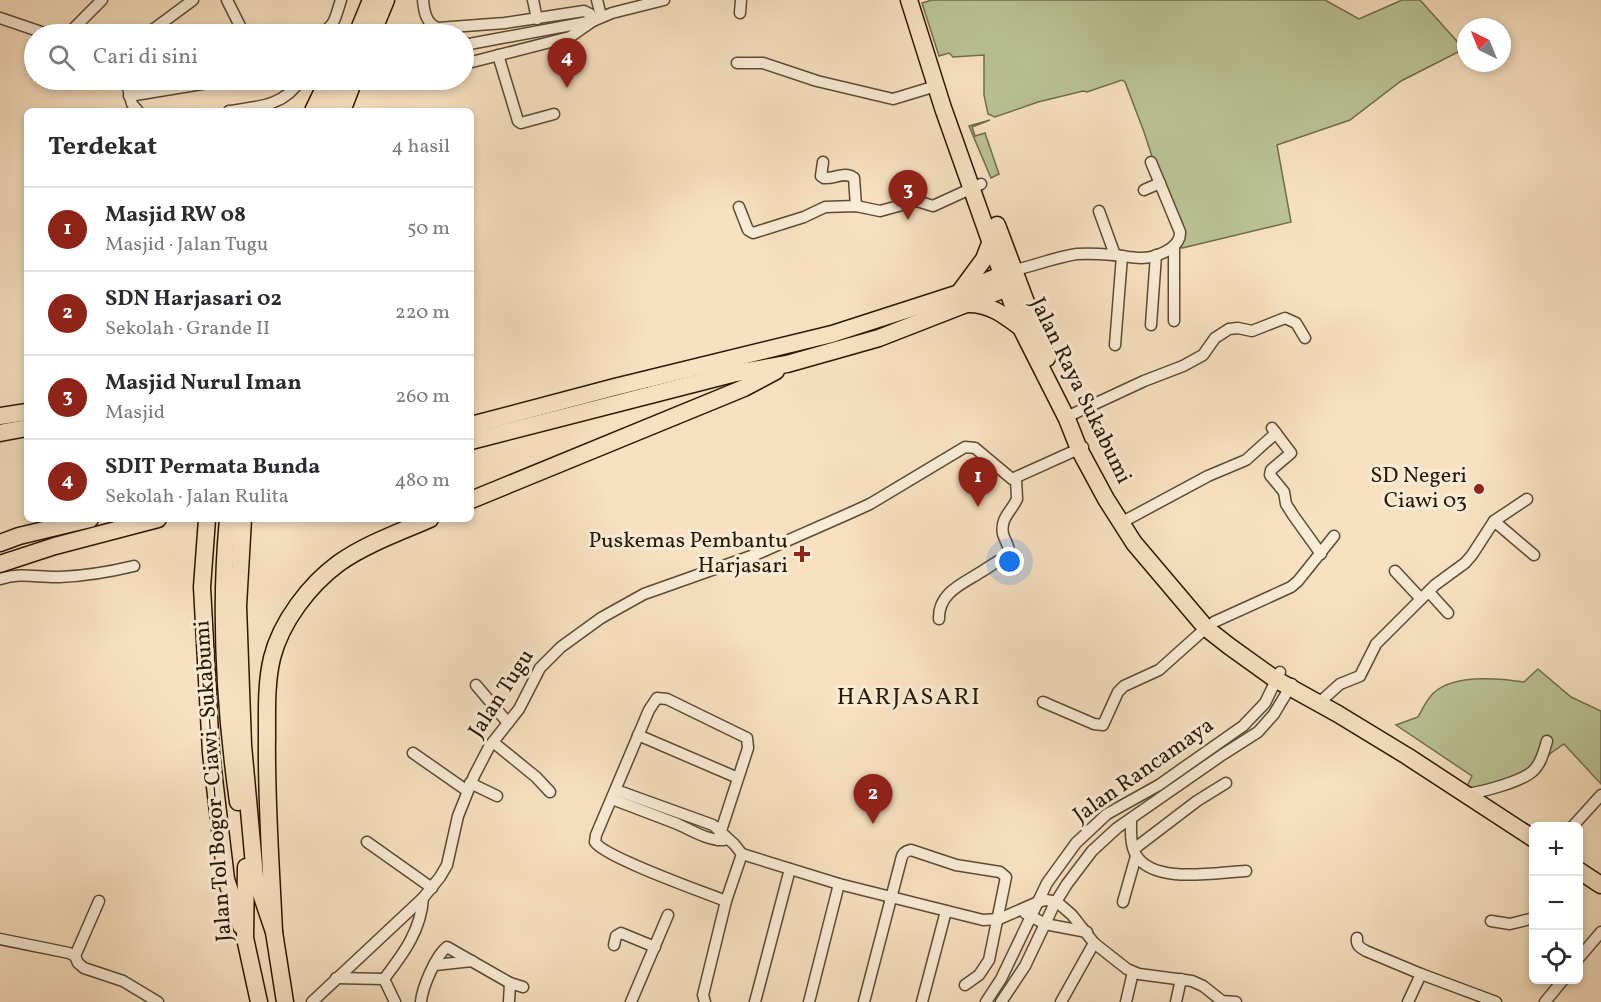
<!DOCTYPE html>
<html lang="id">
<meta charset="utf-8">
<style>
:root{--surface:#fff;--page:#f7f7f7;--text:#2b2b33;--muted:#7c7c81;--line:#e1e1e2;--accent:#8f2418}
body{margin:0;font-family:Vollkorn,serif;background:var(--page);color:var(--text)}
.controls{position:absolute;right:18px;bottom:18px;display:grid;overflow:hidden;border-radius:9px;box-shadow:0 3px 9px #0003}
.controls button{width:54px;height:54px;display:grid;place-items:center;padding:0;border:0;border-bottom:2px solid var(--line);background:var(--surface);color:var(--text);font:30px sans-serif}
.compass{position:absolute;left:1457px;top:18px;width:54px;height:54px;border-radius:50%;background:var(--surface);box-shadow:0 3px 9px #0003;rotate:317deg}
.you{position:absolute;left:1010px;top:562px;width:21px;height:21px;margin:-15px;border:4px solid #fff;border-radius:50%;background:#1a73e8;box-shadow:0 0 0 9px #1a73e833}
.badge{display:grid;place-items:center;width:39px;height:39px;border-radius:50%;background:var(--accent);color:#fff;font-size:20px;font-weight:700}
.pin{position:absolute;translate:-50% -50px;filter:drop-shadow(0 2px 3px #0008)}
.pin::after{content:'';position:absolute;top:32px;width:21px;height:18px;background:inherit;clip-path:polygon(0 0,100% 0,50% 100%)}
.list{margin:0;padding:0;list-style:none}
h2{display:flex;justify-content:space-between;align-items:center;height:78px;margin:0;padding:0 24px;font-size:26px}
h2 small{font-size:20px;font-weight:400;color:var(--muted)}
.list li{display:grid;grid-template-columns:39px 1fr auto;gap:18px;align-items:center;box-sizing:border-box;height:84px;padding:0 24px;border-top:2px solid var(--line)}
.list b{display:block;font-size:22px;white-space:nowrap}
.list p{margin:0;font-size:20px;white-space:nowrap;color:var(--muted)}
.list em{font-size:20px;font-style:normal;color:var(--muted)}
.icon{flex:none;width:33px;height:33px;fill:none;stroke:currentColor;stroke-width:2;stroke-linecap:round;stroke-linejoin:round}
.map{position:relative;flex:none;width:1601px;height:1002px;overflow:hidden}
.search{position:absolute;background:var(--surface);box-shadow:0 3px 9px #0003;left:24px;top:24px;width:450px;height:66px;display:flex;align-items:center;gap:15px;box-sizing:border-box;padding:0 21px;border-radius:33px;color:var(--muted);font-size:22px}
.panel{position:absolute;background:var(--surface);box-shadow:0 3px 9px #0003;left:24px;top:108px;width:450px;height:414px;border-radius:9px}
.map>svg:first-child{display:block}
.green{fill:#bac395;stroke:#716d4c;stroke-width:1.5}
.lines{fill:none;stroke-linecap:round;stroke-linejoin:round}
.minor-casing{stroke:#5c4a32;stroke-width:13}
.highway-casing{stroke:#281702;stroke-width:19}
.minor{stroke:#faecd7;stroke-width:10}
.highway{stroke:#f8e1c1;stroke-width:16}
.poi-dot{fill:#8f2418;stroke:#faecd7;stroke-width:2}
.labels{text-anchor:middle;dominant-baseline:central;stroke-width:6;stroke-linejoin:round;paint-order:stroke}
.street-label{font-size:22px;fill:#281702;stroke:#faecd7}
.poi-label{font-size:22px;fill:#281702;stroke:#faecd7;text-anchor:end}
.neighbourhood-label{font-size:24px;letter-spacing:1.5px;fill:#281702;stroke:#faecd7}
</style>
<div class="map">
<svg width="1601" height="1002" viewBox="0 0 1601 1002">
<rect width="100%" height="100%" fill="#f8e1c1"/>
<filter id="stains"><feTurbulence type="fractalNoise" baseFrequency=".00333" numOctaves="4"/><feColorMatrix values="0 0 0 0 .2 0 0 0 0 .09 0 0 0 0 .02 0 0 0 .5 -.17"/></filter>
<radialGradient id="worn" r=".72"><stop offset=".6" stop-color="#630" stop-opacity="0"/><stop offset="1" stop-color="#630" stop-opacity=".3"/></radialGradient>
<g class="green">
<polygon points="932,0 1325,0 1359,19 1402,0 1420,0 1464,49 1401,81 1350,120 1277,145 1291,222 1182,248 1144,132 1125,82 1122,80 1087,92 1083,91 1038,102 995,117 988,114 984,95 984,55 953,57 949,53 939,56 922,3"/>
<polygon points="990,120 972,127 975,136 985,133 999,174 991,178 969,126"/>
<path d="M1538 669 1571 697 1601 711V784L1564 744 1551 753 1531 774 1476 789 1467 786 1472 776 1396 725 1418 717C1422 710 1425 703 1430 697 1448 673 1499 678 1524 682Z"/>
</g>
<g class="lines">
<g class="minor-casing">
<g id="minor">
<polyline points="227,0 244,34"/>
<path d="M423 0C424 11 426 24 438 28L505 23 584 11 590 14 593 21 570 37 464 64"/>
<polyline points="533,0 537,19"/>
<polyline points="597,0 601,16"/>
<polyline points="740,13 741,0"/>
<polyline points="0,18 47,34"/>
<polyline points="68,34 102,0"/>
<polyline points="147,34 193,0"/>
<path d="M318 34C336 27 335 17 341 0"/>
<polyline points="464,45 593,21 612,13 664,0"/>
<polyline points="498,55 518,121 521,123 554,114"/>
<polyline points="737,63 763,63 817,81 893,99 936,86"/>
<polyline points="126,80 132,104 138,111"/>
<polyline points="129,96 226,80"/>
<path d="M229 111C257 107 285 106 300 80"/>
<path d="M823 162 821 176 824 178C834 179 845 171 854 178L856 206"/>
<polyline points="1144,190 1160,183"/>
<polyline points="739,207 748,230 753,233 804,217 825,207 856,206 880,211 917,201 933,206 981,184"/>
<polyline points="1099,211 1115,255"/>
<path d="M1014 270C1035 266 1055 257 1077 254 1089 253 1102 254 1114 255 1126 256 1139 260 1151 257 1163 254 1181 246 1180 232L1151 162"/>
<polyline points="1174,321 1174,246"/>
<polyline points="1151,325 1156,255"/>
<polyline points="1115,345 1122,256"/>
<polyline points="1067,419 1073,414 1144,381 1183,366 1203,355 1215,338 1229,329 1238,328 1252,331 1285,318 1296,323 1305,338"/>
<polyline points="1272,428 1291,453 1271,470 1270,475 1284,492 1286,504 1293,515 1321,554"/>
<polyline points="1128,519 1208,476 1246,460 1276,433"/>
<polyline points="1494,521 1534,555"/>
<polyline points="1395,571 1421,599"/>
<path d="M0 579C22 572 38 578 60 577 85 576 109 572 134 566"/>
<polyline points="1429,592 1448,613"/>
<path d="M939 619C938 593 962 584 981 572 989 567 996 562 1005 557L1009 552C1009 545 1005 541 1003 534 1000 518 1011 512 1017 499L1016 479"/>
<polyline points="1214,622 1291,587 1298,581 1334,536"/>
<polyline points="476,685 508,723"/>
<polyline points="1321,701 1340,684 1360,676 1376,644 1435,585 1465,563 1472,555 1494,521 1527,499"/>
<polyline points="1043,702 1094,724 1103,725 1118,692 1124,686 1159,670 1206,628"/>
<polyline points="638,735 738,778"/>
<polyline points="493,742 536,777 550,792"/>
<polyline points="413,753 466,790"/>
<polyline points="470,783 497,796"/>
<polyline points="616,790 713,825 734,844 742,854 839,884 983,920 999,919 1038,902 1046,900 1057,902 1072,915 1094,943 1127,969 1139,974 1192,981 1203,986 1222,1001 1236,1002"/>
<path d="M1466 794C1482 792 1521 782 1533 771 1541 764 1544 751 1547 741"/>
<path d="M612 799C633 807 654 815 675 823 690 829 707 841 724 840"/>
<path d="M1131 819C1131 831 1130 845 1136 855 1154 885 1216 872 1246 871"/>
<polyline points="1573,826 1601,795"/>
<path d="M718 840 748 748 747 738 667 699 657 698 649 710 596 835 595 842C604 857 703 892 726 901"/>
<polyline points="367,842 432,888"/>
<polyline points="1134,849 1197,801 1226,783"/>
<polyline points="1123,902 1136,856"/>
<polyline points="1025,913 1045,924 1087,932"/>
<polyline points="1491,921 1510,924 1534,918"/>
<path d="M1357 938C1356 945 1360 948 1366 951L1421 974 1496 1002"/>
<polyline points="0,939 69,953 75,956 78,963 84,968 123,981 158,1002"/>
<polyline points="614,945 616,936 621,933 655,947"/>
<polyline points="75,956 99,901"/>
<polyline points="1578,959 1601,932"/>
<polyline points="435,965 472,961"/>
<polyline points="336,978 384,979 395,1002"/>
<path d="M384 979C404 953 421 930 423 898"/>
<polyline points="312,1002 423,898 440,877 447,865 458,816 474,776 489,747 519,709 540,668 561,647 601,618 644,594 757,554 848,514 870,504 965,447 975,448 1012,479 1083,447"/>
<path d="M421 1002C422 988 436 955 447 947L510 983 523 987"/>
<polyline points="509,1002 510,983"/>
<polyline points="631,1002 668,915"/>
<polyline points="705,1002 703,995 726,901 742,854"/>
<polyline points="755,1002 790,869"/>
<polyline points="809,1002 839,884"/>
<path d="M864 1002 901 860C902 854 905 851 911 850L956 865 1000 872 1006 877 989 960 979 975 965 985"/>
<polyline points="922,1002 946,911"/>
<polyline points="986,1002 1001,979 1047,883 1076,843 1107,814 1159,785 1243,726 1265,703 1280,672"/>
<polyline points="1001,1002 1025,966 1054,905 1067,884 1092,851 1117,828 1222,755 1258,732 1274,714 1292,684"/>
<polyline points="1061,1002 1094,943"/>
<polyline points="1126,1002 1133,972"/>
<polyline points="1176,1002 1181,979"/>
<polyline points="1408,1002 1421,974"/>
<polyline points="1545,1002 1563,980"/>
</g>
</g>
<g class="highway-casing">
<g id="highway">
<polyline points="909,0 943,108 1021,328 1067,419 1079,449 1106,499 1134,543 1206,628 1229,646 1275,679 1338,714 1407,756 1534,839"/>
<polyline points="357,34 371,0"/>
<polyline points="372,34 386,0"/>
<polyline points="313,111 328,80"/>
<polyline points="326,111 337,84"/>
<polyline points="342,111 354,80"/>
<polyline points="997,225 1047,358"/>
<polyline points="959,293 984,259 991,241"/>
<path d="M969 304C990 304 1004 315 1020 327"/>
<polyline points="0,416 27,412"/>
<polyline points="471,425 615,387 832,334 959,293 1012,270"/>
<polyline points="0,433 27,428"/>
<polyline points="471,441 736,373 787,364 879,338 1015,285"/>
<polyline points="471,500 744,388 776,371"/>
<polyline points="207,519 202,587 211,753 226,879 241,926"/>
<path d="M228 519C219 613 225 709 238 802"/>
<polyline points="243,519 238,606 243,745 255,876 274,932 285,1002"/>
<polyline points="0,543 19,536 90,519"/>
<polyline points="0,564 55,546 158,519"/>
<polyline points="246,867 245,938 259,1002"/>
<polyline points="1578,870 1601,885"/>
<path d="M274 932C271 866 266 801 267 736 267 710 266 683 272 658 281 622 309 585 339 563 366 544 400 532 430 519"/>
</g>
</g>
<use href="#minor" class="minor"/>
<use href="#highway" class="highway"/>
</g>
<g class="poi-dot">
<circle cx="1479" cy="489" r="6"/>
<path d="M799 545h6v6h6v6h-6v6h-6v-6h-6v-6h6z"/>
</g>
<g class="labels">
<g class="street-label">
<text transform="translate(1080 391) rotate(64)">Jalan Raya Sukabumi</text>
<text transform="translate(502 694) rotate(-57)">Jalan Tugu</text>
<text transform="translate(1144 771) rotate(-35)">Jalan Rancamaya</text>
<text transform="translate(214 781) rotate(-94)">Jalan Tol Bogor–Ciawi–Sukabumi</text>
</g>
<g class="poi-label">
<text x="1467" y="476">SD Negeri<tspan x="1467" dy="25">Ciawi 03</tspan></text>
<text x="788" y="541">Puskemas Pembantu<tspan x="788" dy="25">Harjasari</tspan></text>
</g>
<g class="neighbourhood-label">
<text x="909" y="698">HARJASARI</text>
</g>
</g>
<rect width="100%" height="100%" filter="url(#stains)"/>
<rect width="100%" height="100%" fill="url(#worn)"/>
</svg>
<div class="controls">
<button>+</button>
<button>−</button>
<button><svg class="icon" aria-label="locate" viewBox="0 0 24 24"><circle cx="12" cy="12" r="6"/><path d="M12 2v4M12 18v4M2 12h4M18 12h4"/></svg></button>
</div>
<svg class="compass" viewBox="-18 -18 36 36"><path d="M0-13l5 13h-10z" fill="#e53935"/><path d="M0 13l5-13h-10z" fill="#7c7c81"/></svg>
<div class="you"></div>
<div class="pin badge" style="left:978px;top:507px">1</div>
<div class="pin badge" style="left:873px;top:824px">2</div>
<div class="pin badge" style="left:908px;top:220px">3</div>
<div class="pin badge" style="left:567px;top:88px">4</div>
<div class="search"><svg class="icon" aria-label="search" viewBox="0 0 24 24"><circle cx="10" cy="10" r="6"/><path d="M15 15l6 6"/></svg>Cari di sini</div>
<section class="panel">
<h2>Terdekat<small>4 hasil</small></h2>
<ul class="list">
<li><span class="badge">1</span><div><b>Masjid RW 08</b><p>Masjid · Jalan Tugu</p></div><em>50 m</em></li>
<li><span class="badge">2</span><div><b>SDN Harjasari 02</b><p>Sekolah · Grande II</p></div><em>220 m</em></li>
<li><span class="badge">3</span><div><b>Masjid Nurul Iman</b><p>Masjid</p></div><em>260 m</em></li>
<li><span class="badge">4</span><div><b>SDIT Permata Bunda</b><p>Sekolah · Jalan Rulita</p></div><em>480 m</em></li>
</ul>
</section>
</div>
